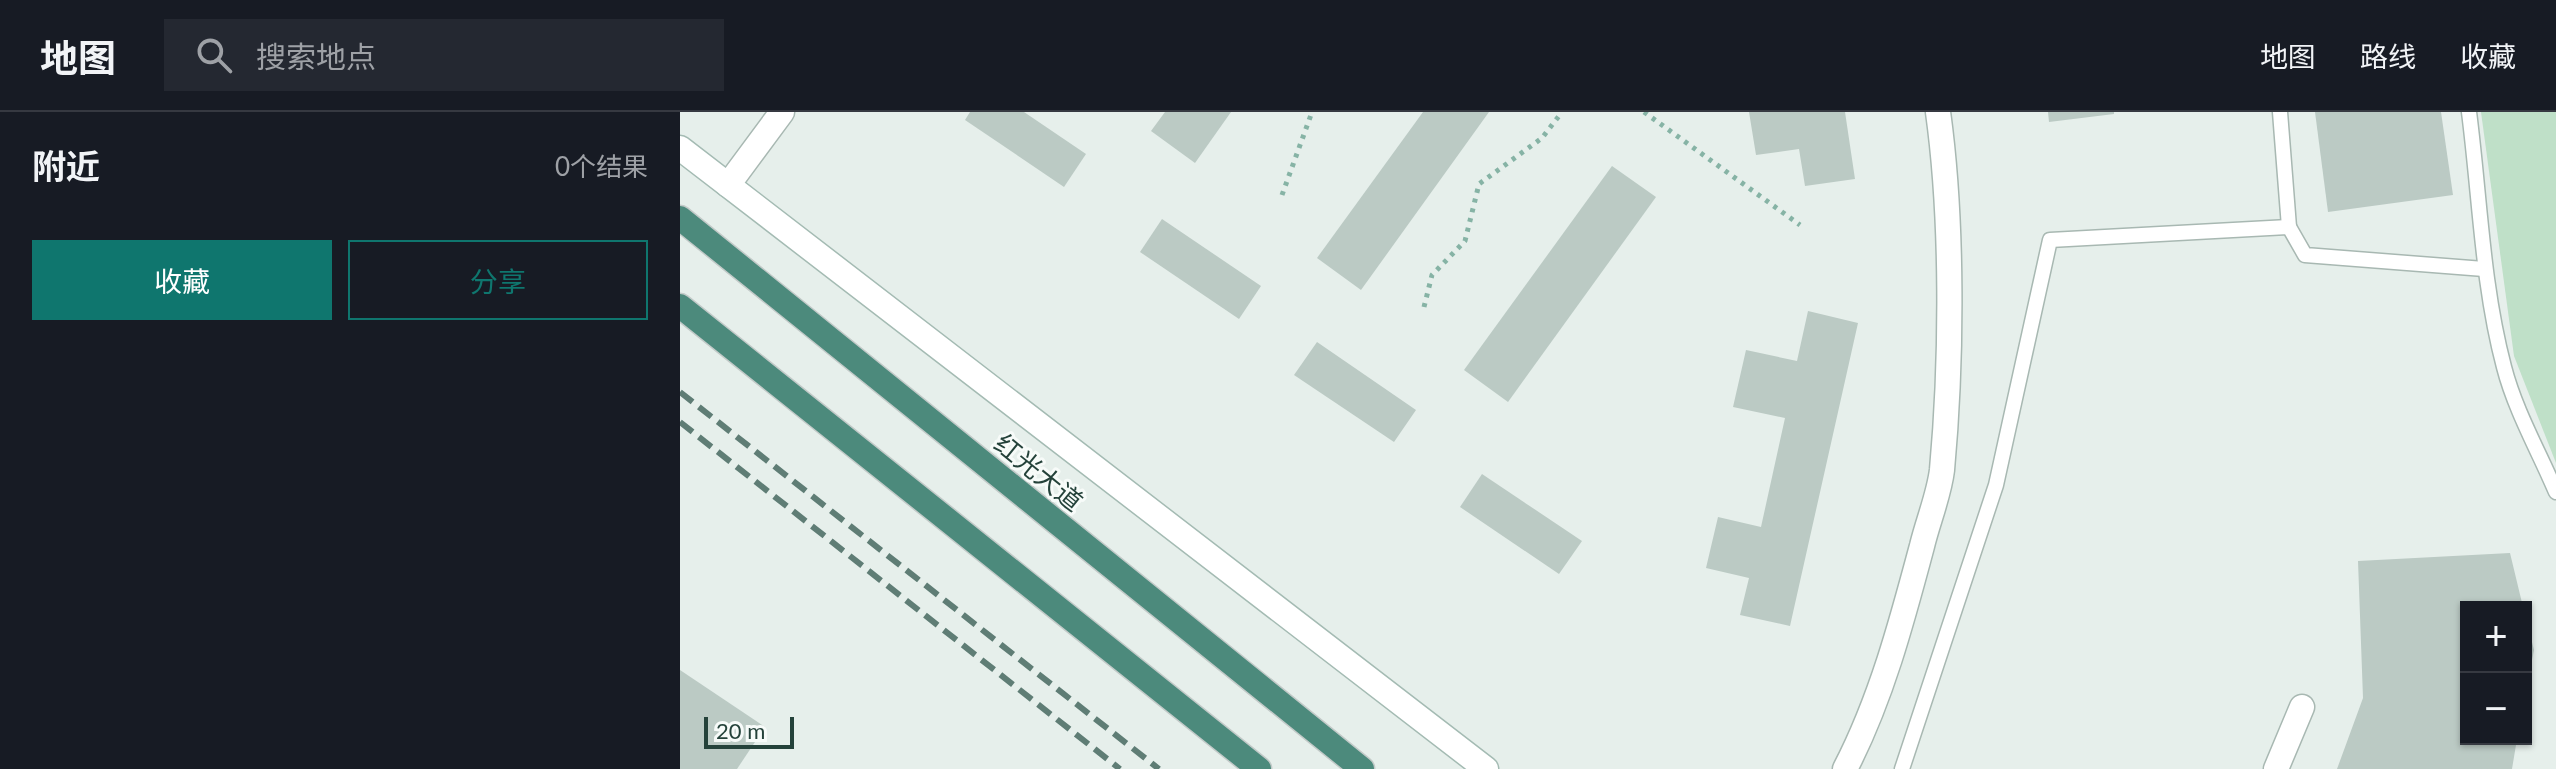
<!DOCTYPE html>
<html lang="zh">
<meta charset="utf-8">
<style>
:root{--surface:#171b24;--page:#242831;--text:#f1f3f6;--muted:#9ea1a6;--line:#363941;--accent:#0f766e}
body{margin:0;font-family:Lato,"Noto Sans SC",sans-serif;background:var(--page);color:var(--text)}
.controls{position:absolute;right:24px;bottom:24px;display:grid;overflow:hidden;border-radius:0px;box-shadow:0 2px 6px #0004}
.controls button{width:72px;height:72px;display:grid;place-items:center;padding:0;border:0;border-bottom:2px solid var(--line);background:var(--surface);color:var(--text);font:40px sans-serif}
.scale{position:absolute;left:24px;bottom:20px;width:90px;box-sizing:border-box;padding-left:8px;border:4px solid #24423a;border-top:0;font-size:22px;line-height:28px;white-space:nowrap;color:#24423a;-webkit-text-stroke:6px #f7fbf9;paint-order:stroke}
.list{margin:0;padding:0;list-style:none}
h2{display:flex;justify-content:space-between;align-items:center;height:104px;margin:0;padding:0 32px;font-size:34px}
h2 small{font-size:26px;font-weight:400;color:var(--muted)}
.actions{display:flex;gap:16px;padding:24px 32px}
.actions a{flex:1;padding:18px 0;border:2px solid var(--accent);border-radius:0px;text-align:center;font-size:28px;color:var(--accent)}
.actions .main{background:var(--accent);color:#fff}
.icon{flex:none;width:44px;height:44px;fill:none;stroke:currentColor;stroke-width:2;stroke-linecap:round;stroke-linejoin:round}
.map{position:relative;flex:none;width:1876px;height:657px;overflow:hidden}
header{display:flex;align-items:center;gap:48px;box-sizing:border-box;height:112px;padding:0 40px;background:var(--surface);border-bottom:2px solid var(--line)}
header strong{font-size:38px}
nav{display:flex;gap:44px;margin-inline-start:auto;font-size:28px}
.search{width:560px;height:72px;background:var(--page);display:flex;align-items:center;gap:20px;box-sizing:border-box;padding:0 28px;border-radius:0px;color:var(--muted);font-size:30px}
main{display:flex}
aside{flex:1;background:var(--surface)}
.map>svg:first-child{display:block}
.green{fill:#bfe0c8}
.building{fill:#bbcac4}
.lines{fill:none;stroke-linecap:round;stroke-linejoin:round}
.service-casing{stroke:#a8b8b2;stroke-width:17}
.minor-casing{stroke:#a8b8b2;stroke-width:27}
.secondary-casing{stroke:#a4bbb3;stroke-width:27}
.trunk-casing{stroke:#c2cac8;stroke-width:27}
.path{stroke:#86b3a5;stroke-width:5;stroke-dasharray:4 6;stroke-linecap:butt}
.service{stroke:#fff;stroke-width:14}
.minor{stroke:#fff;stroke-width:24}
.secondary{stroke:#fff;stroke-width:24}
.trunk{stroke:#4c8a7c;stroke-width:24}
.rail{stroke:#5f7d75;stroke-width:6;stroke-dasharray:16 8;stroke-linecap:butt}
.labels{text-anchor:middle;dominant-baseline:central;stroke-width:6;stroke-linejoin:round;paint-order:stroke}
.street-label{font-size:26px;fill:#24423a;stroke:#f7fbf9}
</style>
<header>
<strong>地图</strong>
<div class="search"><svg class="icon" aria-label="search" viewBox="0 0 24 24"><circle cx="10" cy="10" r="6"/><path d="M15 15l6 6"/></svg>搜索地点</div>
<nav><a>地图</a><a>路线</a><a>收藏</a></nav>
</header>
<main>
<aside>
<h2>附近<small>0个结果</small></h2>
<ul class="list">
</ul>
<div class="actions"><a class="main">收藏</a><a>分享</a></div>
</aside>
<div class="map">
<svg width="1876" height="657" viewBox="0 0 1876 657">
<rect width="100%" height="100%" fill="#e6efeb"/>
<polygon class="green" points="1801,0 1876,0 1876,351 1834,244"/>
<g class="building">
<polygon points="290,0 344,0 406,42 384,75 285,8"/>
<polygon points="485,0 551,0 515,51 471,19"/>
<polygon points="743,0 809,0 681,178 637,146"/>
<polygon points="1069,0 1165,0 1175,67 1125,74 1119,37 1076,43"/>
<polygon points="1368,0 1434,0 1434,2 1369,10"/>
<polygon points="1635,0 1761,0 1773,83 1648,100"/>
<polygon points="932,54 976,85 828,290 784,258"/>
<polygon points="482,107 581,174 559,207 460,140"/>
<polygon points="1128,199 1178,211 1110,514 1060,503 1069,466 1026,456 1038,405 1081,415 1105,306 1053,295 1066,238 1117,249"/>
<polygon points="637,230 736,298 714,330 614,263"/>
<polygon points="802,362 902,429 879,462 780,395"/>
<polygon points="1830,441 1843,495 1786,495 1786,627 1837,627 1832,657 1657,657 1683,586 1678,449"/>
<polygon points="1847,510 1854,538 1847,573 1846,573"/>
<polygon points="0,558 85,615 57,657 0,657"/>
</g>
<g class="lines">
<g class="service-casing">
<g id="service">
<polyline points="1600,0 1609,115"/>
<path d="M1789 0C1800 85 1802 172 1824 255 1835 298 1859 340 1876 380"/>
<polyline points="1222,657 1316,373 1370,128 1609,115 1625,143 1804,157"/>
</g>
</g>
<g class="minor-casing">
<g id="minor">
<polyline points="48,73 102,0"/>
<path d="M1165 657C1201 588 1222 509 1242 434 1248 409 1259 383 1262 358 1272 249 1273 108 1258 0"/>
<polyline points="1596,657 1622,595"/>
</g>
</g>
<g class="secondary-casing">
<polyline id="secondary" points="0,36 806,657"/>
</g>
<g class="trunk-casing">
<g id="trunk">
<polyline points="0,106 682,657"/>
<polyline points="0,194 579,657"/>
</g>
</g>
<g class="path">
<polyline points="964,0 1120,113"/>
<polyline points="602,83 632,0"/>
<polyline points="744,195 752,163 785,129 799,72 862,26 882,0"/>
</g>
<use href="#service" class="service"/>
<use href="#minor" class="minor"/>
<use href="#secondary" class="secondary"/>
<use href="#trunk" class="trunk"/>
<g class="rail">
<polyline points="0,280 479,657"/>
<polyline points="0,310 440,657"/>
</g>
</g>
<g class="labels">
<g class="street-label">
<text transform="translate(359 360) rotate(39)">红光大道</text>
</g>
</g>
</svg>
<div class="controls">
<button>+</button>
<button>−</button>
</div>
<div class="scale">20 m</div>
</div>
</main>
